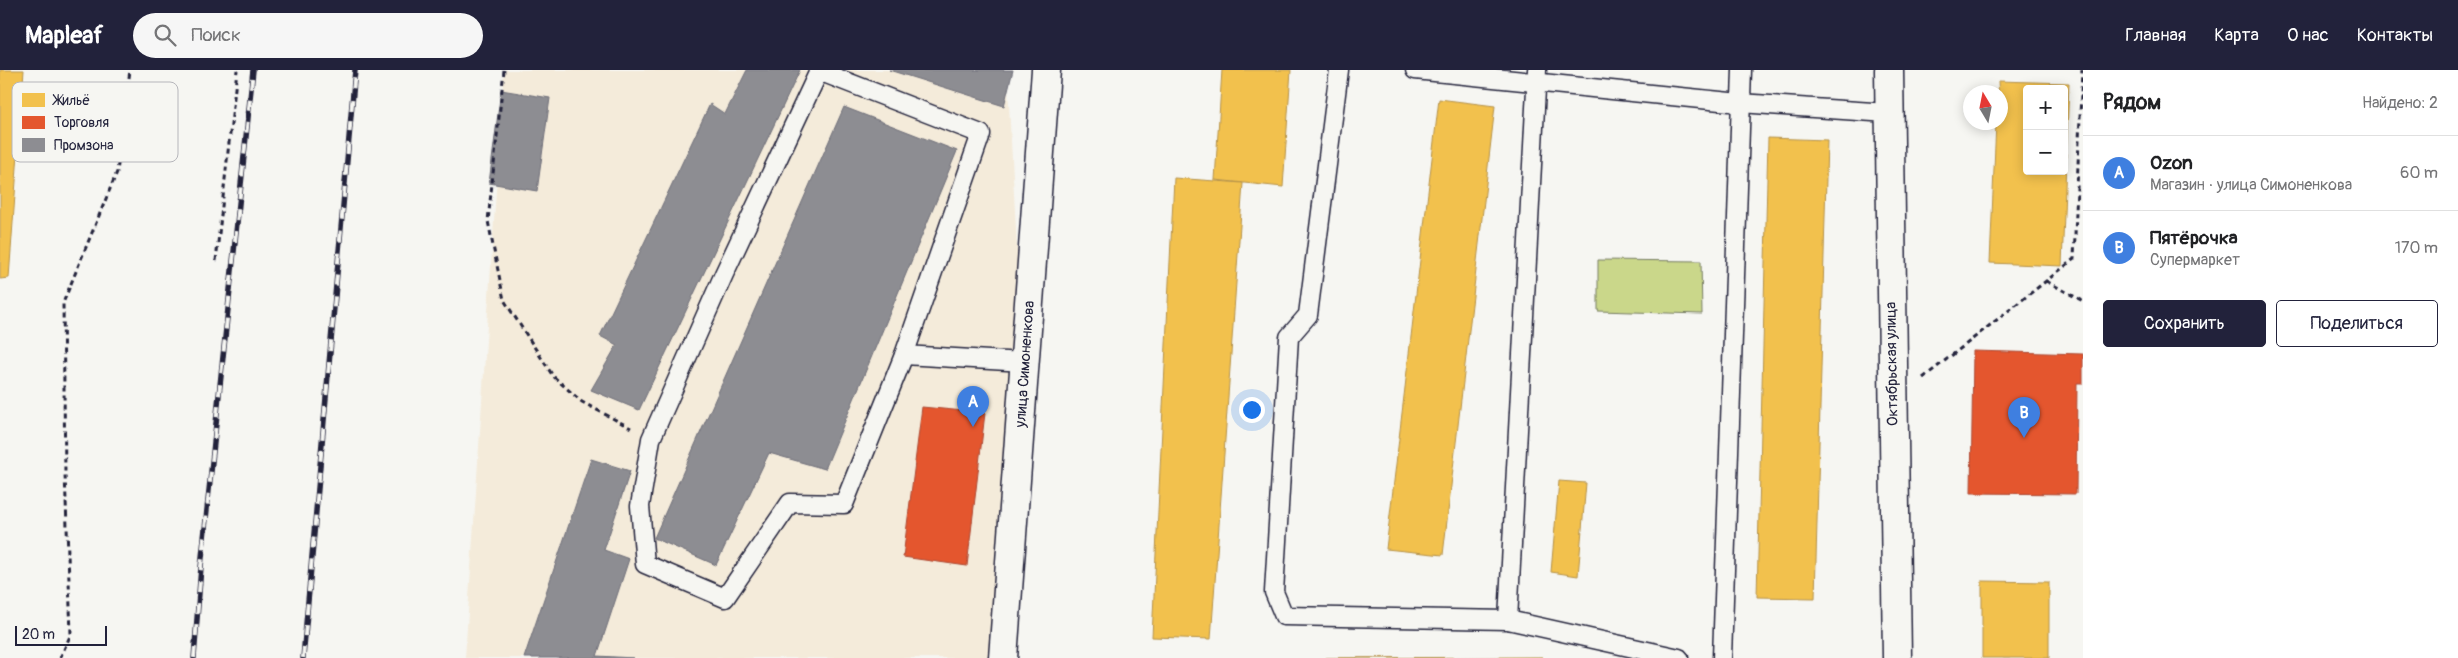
<!DOCTYPE html>
<html lang="ru">
<meta charset="utf-8">
<style>
:root{--surface:#fff;--page:#f6f6f6;--text:#202124;--muted:#757577;--line:#e0e0e0;--accent:#22223b}
body{margin:0;font-family:Pangolin,sans-serif;background:var(--page);color:var(--text)}
.controls{position:absolute;right:15px;top:15px;display:grid;overflow:hidden;border-radius:5px;box-shadow:0 2px 12px #0003}
.controls button{width:45px;height:45px;display:grid;place-items:center;padding:0;border:0;border-bottom:1px solid var(--line);background:var(--surface);color:var(--text);font:25px sans-serif}
.compass{position:absolute;left:1963px;top:15px;width:45px;height:45px;border-radius:50%;background:var(--surface);box-shadow:0 2px 12px #0003;rotate:350deg}
.scale{position:absolute;left:15px;bottom:12px;width:92px;box-sizing:border-box;padding-left:5px;border:2px solid #22223b;border-top:0;font-size:14px;line-height:18px;white-space:nowrap;color:#22223b;-webkit-text-stroke:4px #f6f6f2;paint-order:stroke}
.you{position:absolute;left:1251px;top:339px;width:18px;height:18px;margin:-12px;border:4px solid #fff;border-radius:50%;background:#1a73e8;box-shadow:0 0 0 8px #1a73e833}
.badge{display:grid;place-items:center;width:32px;height:32px;border-radius:50%;background:var(--accent);color:#fff;font-size:16px;font-weight:700}
.pin{position:absolute;translate:-50% -41px;filter:drop-shadow(0 1px 2px #0008)}
.pin::after{content:'';position:absolute;top:26px;width:18px;height:15px;background:inherit;clip-path:polygon(0 0,100% 0,50% 100%)}
.list{margin:0;padding:0;list-style:none}
h2{display:flex;justify-content:space-between;align-items:center;height:65px;margin:0;padding:0 20px;font-size:21px}
h2 small{font-size:16px;font-weight:400;color:var(--muted)}
.list li{display:grid;grid-template-columns:32px 1fr auto;gap:15px;align-items:center;box-sizing:border-box;height:75px;padding:0 20px;border-top:1px solid var(--line)}
.list b{display:block;font-size:19px;white-space:nowrap}
.list p{margin:0;font-size:16px;white-space:nowrap;color:var(--muted)}
.list em{font-size:16px;font-style:normal;color:var(--muted)}
.actions{display:flex;gap:10px;padding:15px 20px}
.actions a{flex:1;padding:11px 0;border:1px solid var(--accent);border-radius:5px;text-align:center;font-size:18px;color:var(--accent)}
.actions .main{background:var(--accent);color:#fff}
.icon{flex:none;width:28px;height:28px;fill:none;stroke:currentColor;stroke-width:2;stroke-linecap:round;stroke-linejoin:round}
.map{position:relative;flex:none;width:2083px;height:588px;overflow:hidden}
header{display:flex;align-items:center;gap:30px;box-sizing:border-box;height:70px;padding:0 25px;background:var(--accent);color:#fff}
header strong{font-size:24px}
nav{display:flex;gap:28px;margin-inline-start:auto;font-size:18px}
.search{width:350px;height:45px;background:var(--page);display:flex;align-items:center;gap:12px;box-sizing:border-box;padding:0 18px;border-radius:28px;color:var(--muted);font-size:19px}
main{display:flex}
aside{flex:1;background:var(--surface)}
.map>svg:first-child{display:block}
.built{fill:#f4ebda}
.green{fill:#cad78a;stroke:#767c62}
.homes{fill:#f2c14e;stroke:#b49148;fill-rule:evenodd}
.shops{fill:#e4572e;stroke:#aa4732}
.industry{fill:#8d8d92;stroke:#6d6d78}
.lines{fill:none;stroke-linecap:round;stroke-linejoin:round}
.lane-casing{stroke:#22223b;stroke-width:21}
.street-casing{stroke:#22223b;stroke-width:31}
.secondary-casing{stroke:#22223b;stroke-width:31}
.path{stroke:#22223b;stroke-width:3;stroke-dasharray:5 4;stroke-linecap:butt}
.lane{stroke:#f6f6f2;stroke-width:18}
.street{stroke:#f6f6f2;stroke-width:28}
.secondary{stroke:#f6f6f2;stroke-width:28}
.rail-casing{stroke:#22223b;stroke-width:5.5}
.rail{stroke:#f6f6f2;stroke-width:4;stroke-dasharray:11;stroke-linecap:butt}
.labels{text-anchor:middle;dominant-baseline:central;stroke-width:5;stroke-linejoin:round;paint-order:stroke}
.street-label{font-size:15px;fill:#22223b;stroke:#f6f6f2}
.key{fill:#f6f6f2;stroke:#b6b6bb;stroke-width:1}
.key-label{font-size:14px;fill:#22223b}
</style>
<header>
<strong>Mapleaf</strong>
<div class="search"><svg class="icon" aria-label="search" viewBox="0 0 24 24"><circle cx="10" cy="10" r="6"/><path d="M15 15l6 6"/></svg>Поиск</div>
<nav><a>Главная</a><a>Карта</a><a>О нас</a><a>Контакты</a></nav>
</header>
<main>
<div class="map">
<svg width="2083" height="588" viewBox="0 0 2083 588">
<rect width="100%" height="100%" fill="#f6f6f2"/>
<filter id="ink" filterUnits="userSpaceOnUse"><feTurbulence type="fractalNoise" baseFrequency=".02" numOctaves="2"/><feDisplacementMap in="SourceGraphic" scale="10" xChannelSelector="R" yChannelSelector="G"/><feConvolveMatrix kernelMatrix="1 2 1 2 8 2 1 2 1" color-interpolation-filters="sRGB"/></filter>
<g filter="url(#ink)">
<polygon class="built" points="504,0 1007,0 1024,301 996,588 465,588"/>
<polygon class="green" points="1598,190 1701,191 1702,244 1598,241"/>
<g class="homes">
<polygon points="0,0 24,0 9,208 0,209"/>
<polygon points="1222,0 1291,0 1283,117 1215,110"/>
<path d="M1998 11 2069 13 2062 196 1990 193 1996 52H2000ZM2027 19H2064V101H2027Z"/>
<polygon points="1439,29 1495,36 1443,485 1386,479"/>
<polygon points="1768,68 1827,70 1815,528 1757,527"/>
<polygon points="1174,108 1243,113 1211,569 1152,567"/>
<polygon points="1559,411 1586,413 1578,506 1551,502"/>
<polygon points="1982,511 2049,512 2049,588 1982,588"/>
<polygon points="1542,587 1542,588 1326,588"/>
</g>
<g class="shops">
<polygon points="1973,281 2083,284 2083,313 2077,313 2076,424 1971,423"/>
<polygon points="922,337 985,343 967,496 903,487"/>
</g>
<g class="industry">
<polygon points="747,0 800,0 639,340 591,320 617,275 600,266 710,34 725,44"/>
<polygon points="889,0 1013,0 1004,36"/>
<polygon points="501,20 550,28 537,121 489,113"/>
<polygon points="844,37 957,81 825,399 769,383 716,495 654,468"/>
<polygon points="591,389 630,401 604,480 629,489 597,586 634,588 524,588"/>
</g>
<g class="lines">
<g class="lane-casing">
<g id="lane">
<polyline points="1339,0 1308,245 1289,267 1274,522 1284,546 1508,550 1679,588"/>
<polyline points="1415,0 1740,33 1888,43"/>
<polygon points="819,1 981,64 904,285 844,434 790,433 725,528 645,494 640,436 651,369 724,204"/>
<polyline points="904,285 1025,292"/>
<polyline points="1508,550 1537,0"/>
<polyline points="1722,588 1742,0"/>
</g>
</g>
<g class="street-casing">
<polyline id="street" points="1889,0 1897,588"/>
</g>
<g class="secondary-casing">
<polyline id="secondary" points="1003,588 1046,0"/>
</g>
<g class="path">
<polyline points="504,0 488,151 504,230 553,306 582,332 631,358"/>
<polyline points="216,191 237,0"/>
<polyline points="2046,211 2083,231"/>
<polyline points="1923,308 2074,189 2082,0"/>
<polyline points="60,588 71,564 65,404 63,233 117,102 130,0"/>
</g>
<use href="#lane" class="lane"/>
<use href="#street" class="street"/>
<use href="#secondary" class="secondary"/>
<g class="rail-casing">
<g id="rail">
<polyline points="194,588 201,497 253,0"/>
<polyline points="303,588 355,0"/>
</g>
</g>
<use href="#rail" class="rail"/>
</g>
</g>
<g class="labels">
<g class="street-label">
<text transform="translate(1025 294) rotate(-86)">улица Симоненкова</text>
<text transform="translate(1892 294) rotate(-91)">Октябрьская улица</text>
</g>
</g>
<rect x="12" y="12" width="166" height="80" rx="8" class="key"/>
<rect x="22" y="23" width="23" height="14" fill="#f2c14e"/>
<rect x="22" y="46" width="23" height="13" fill="#e4572e"/>
<rect x="22" y="68" width="23" height="14" fill="#8d8d92"/>
<g class="key-label">
<text x="54" y="35">Жильё</text>
<text x="54" y="57">Торговля</text>
<text x="54" y="80">Промзона</text>
</g>
</svg>
<div class="controls">
<button>+</button>
<button>−</button>
</div>
<svg class="compass" viewBox="-18 -18 36 36"><path d="M0-13l5 13h-10z" fill="#e53935"/><path d="M0 13l5-13h-10z" fill="#757577"/></svg>
<div class="scale">20 m</div>
<div class="you"></div>
<div class="pin badge" style="left:973px;top:357px;background:#3f7fe0">A</div>
<div class="pin badge" style="left:2024px;top:368px;background:#3f7fe0">B</div>
</div>
<aside>
<h2>Рядом<small>Найдено: 2</small></h2>
<ul class="list">
<li><span class="badge" style="background:#3f7fe0">A</span><div><b>Ozon</b><p>Магазин · улица Симоненкова</p></div><em>60 m</em></li>
<li><span class="badge" style="background:#3f7fe0">B</span><div><b>Пятёрочка</b><p>Супермаркет</p></div><em>170 m</em></li>
</ul>
<div class="actions"><a class="main">Сохранить</a><a>Поделиться</a></div>
</aside>
</main>
